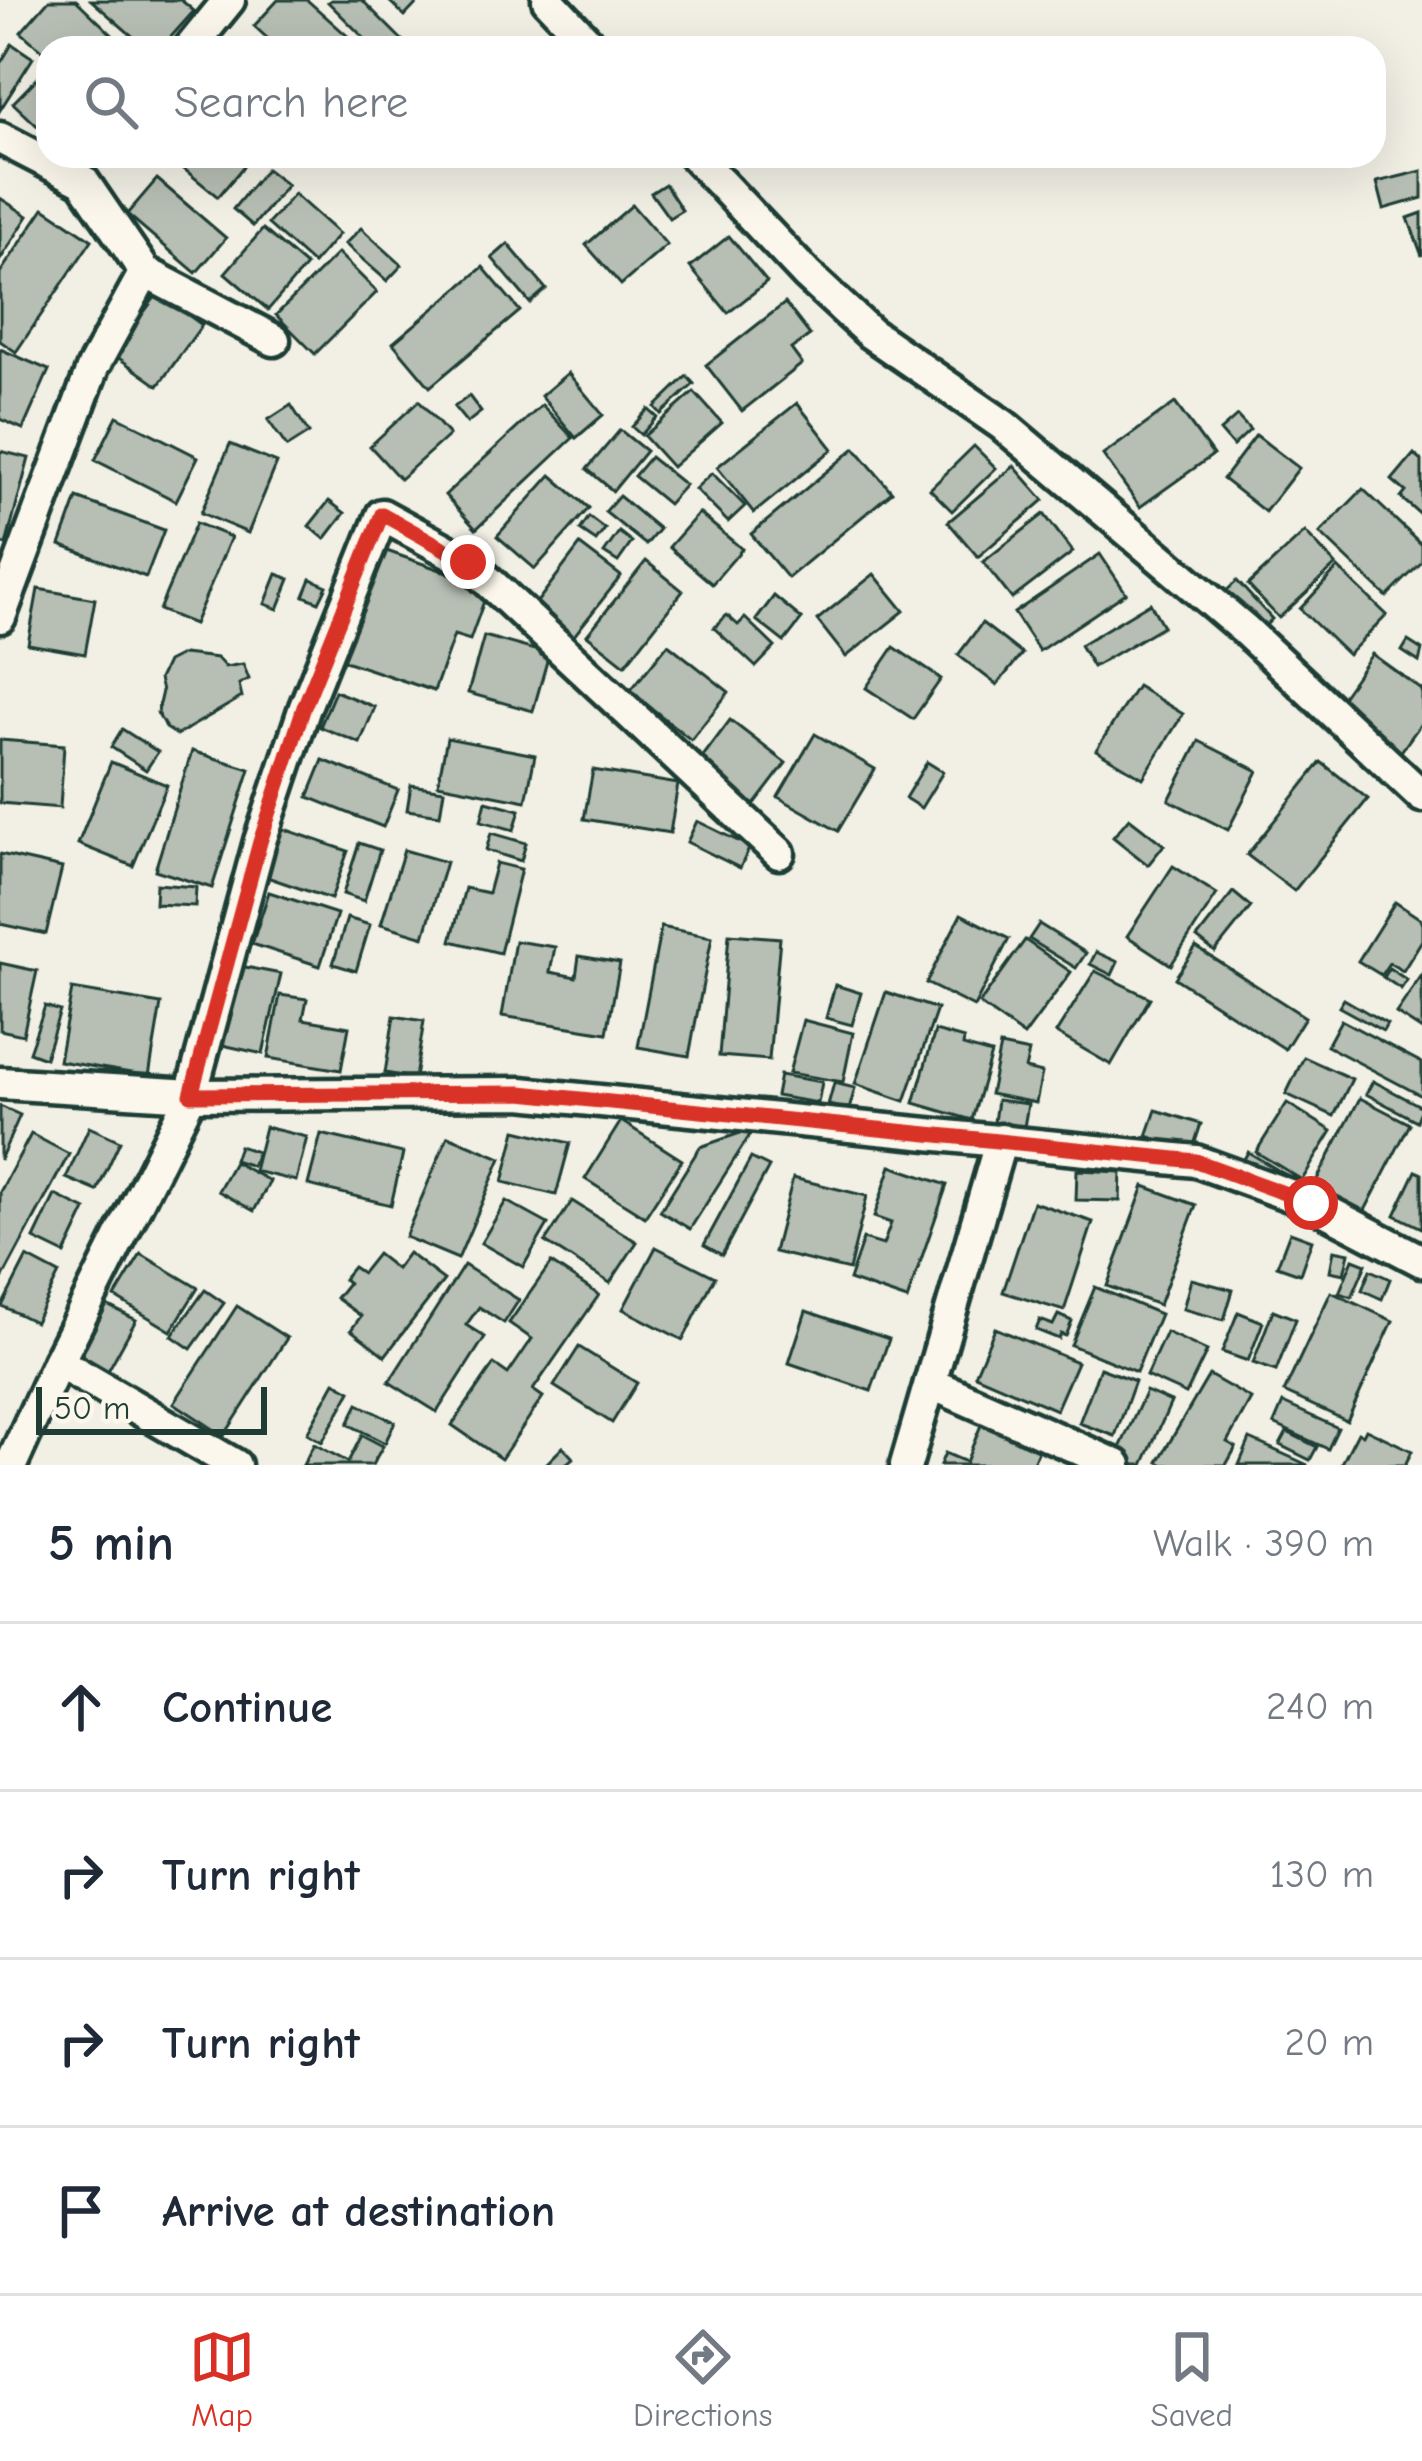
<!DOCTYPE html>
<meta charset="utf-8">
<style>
:root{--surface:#fff;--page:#f2f2f3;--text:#1f2937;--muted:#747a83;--line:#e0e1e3;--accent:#d93025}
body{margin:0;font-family:"Comic Neue",sans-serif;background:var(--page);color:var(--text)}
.scale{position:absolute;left:36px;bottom:30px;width:231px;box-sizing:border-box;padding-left:12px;border:6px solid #1f3d34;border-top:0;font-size:33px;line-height:42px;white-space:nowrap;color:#1f3d34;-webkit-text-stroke:9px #fbf7ec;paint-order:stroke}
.stop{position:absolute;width:36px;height:36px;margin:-27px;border:9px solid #d93025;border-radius:50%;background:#fff}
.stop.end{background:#d93025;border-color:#fff;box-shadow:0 3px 12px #0008}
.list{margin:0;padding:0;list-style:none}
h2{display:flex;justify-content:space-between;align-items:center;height:156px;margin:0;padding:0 48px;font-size:51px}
h2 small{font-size:39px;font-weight:400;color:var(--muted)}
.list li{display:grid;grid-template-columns:78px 1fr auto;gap:36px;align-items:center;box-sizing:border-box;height:168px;padding:0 48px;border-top:3px solid var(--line)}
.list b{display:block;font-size:45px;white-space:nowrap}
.list em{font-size:39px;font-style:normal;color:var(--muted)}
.icon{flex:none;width:66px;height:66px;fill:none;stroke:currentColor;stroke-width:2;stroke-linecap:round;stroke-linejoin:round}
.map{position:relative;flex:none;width:1422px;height:1465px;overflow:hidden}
.search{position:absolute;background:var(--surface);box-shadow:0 12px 48px #0002;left:36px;right:36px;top:36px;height:132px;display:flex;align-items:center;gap:30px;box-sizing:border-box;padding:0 42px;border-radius:36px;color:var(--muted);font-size:45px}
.sheet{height:828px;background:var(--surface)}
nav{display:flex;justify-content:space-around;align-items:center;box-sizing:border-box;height:168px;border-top:3px solid var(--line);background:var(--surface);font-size:33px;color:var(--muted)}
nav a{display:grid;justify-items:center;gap:6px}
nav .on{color:var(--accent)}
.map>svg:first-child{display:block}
.building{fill:#b7beb3;stroke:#1f3d34;stroke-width:3}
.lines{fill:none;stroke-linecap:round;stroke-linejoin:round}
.minor-casing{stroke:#1f3d34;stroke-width:39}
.minor{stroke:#fbf7ec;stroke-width:30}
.route{stroke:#d93025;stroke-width:15}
</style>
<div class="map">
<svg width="1422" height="1465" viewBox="0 0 1422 1465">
<rect width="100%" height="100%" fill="#f2f0e5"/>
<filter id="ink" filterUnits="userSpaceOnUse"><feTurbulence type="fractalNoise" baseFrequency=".00833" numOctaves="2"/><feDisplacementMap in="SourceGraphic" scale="24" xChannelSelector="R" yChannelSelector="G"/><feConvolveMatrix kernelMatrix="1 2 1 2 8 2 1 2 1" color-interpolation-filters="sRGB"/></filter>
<g filter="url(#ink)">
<g class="building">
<polygon points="49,0 76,0 126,48 48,48 48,56 21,32"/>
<polygon points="91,0 181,0 194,11 161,48 146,48"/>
<polygon points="278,0 307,0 361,48 278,48 254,26"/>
<polygon points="331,0 362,0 403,41 396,48 374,48 328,2"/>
<polygon points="388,0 420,0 405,16"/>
<polygon points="12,44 33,58 0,110 0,64"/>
<polygon points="48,67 48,136 13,103"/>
<polygon points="168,156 252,156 218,197"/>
<polygon points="266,169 287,185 253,226 233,209"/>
<polygon points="1422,171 1422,198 1384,209 1377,182"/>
<polygon points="157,179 226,238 196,273 127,214"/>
<polygon points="665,184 682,210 669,218 651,193"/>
<polygon points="294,194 339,234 313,264 268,224"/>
<polygon points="0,198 28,216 0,260"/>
<polygon points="632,205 667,245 621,285 586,245"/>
<polygon points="44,208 92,240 16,352 0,341 0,273"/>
<polygon points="1422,213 1422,256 1408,218"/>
<polygon points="361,228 402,265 387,281 345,244"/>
<polygon points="263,229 306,266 268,310 225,273"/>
<polygon points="729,236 767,282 728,313 690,267"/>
<polygon points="508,244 546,289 530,303 492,258"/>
<polygon points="338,253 377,292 315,354 276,315"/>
<polygon points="483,267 520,311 430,387 393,343"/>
<polygon points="158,293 202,325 158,386 113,354"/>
<polygon points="785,303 810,335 791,349 802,364 742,411 706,365"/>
<polygon points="0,349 49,370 23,429 0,419"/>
<polygon points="568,373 603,415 576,438 541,396"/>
<polygon points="687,376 694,384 661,414 655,407"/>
<polygon points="694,392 722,423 672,467 644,436"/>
<polygon points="469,396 481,412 467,423 454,407"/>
<polygon points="419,401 449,435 400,479 370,446"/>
<polygon points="797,403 833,449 754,513 717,467"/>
<polygon points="1175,403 1213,455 1140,507 1103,455"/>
<polygon points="291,405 309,433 287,447 268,420"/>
<polygon points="542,405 573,438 476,529 445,495"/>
<polygon points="648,409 657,417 641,435 632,427"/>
<polygon points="117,416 198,457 176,501 95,460"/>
<polygon points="1237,416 1250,430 1233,446 1220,431"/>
<polygon points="620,430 646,451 613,491 587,469"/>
<polygon points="1256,435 1299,468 1265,512 1223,479"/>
<polygon points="230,444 277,463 248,533 201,513"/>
<polygon points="974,446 996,468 952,511 930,489"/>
<polygon points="855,448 892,492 788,578 751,534"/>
<polygon points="0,451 29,458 6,545 0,543"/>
<polygon points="1414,454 1422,461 1422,516 1401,498 1406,492 1392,480"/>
<polygon points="650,457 685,485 668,504 634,476"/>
<polygon points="1014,466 1044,500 978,557 948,522"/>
<polygon points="712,473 745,506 728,522 695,489"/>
<polygon points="551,475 589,508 535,569 497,536"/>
<polygon points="1363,489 1422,545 1422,562 1387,597 1320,533"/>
<polygon points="619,496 659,529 646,545 605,512"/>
<polygon points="77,498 164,530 146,577 60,545"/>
<polygon points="329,501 345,513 325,539 309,526"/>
<polygon points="699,513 742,549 712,584 669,547"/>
<polygon points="1044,514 1073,552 1012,599 983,562"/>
<polygon points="589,517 605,529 596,541 580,530"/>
<polygon points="196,523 231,537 194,624 159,610"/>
<polygon points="619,532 632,542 618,562 604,553"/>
<polygon points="1305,532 1336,565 1279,618 1248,585"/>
<polygon points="580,545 621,576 574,636 534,606"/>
<polygon points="381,549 489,587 470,640 454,635 434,691 342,660"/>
<polygon points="1100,554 1126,593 1039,651 1014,613"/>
<polygon points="646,561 683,591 625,665 587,635"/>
<polygon points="1338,568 1387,615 1348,655 1300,609"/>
<polygon points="277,574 290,579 278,609 265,604"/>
<polygon points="874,574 904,611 846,657 817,620"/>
<polygon points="311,579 327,586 319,602 304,596"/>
<polygon points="1237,581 1272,619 1259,632 1224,593"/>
<polygon points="38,589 95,599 85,654 28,644"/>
<polygon points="774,596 802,619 784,642 756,620"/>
<polygon points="1150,603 1163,626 1093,667 1080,645"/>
<polygon points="727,615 738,625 745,618 775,647 756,667 714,628"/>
<polygon points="982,623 1022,654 997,685 958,655"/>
<polygon points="484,636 549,654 533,711 468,693"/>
<polygon points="1408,641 1422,650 1419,662 1402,651"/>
<polygon points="668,644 729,692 691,740 630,691"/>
<polygon points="894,647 941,679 913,719 866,688"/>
<polygon points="183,654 217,658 225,667 243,664 249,679 239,684 242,697 177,735 166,728 157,713 162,691 159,679 167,662"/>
<polygon points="1372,654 1422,690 1422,722 1400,753 1334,708"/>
<polygon points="1137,686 1183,714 1143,778 1096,750"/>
<polygon points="335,691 375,707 360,743 320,727"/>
<polygon points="730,720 786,763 751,809 695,767"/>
<polygon points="122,729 158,752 146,770 111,747"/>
<polygon points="815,734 875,769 838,831 778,797"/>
<polygon points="447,738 535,755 526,801 438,784"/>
<polygon points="0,740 64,745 60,808 0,803"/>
<polygon points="1199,741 1258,771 1228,830 1169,800"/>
<polygon points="192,751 250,769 212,888 155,870"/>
<polygon points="323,760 398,790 383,827 308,797"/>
<polygon points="111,762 167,785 133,866 78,844"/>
<polygon points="927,762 943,772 921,808 905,798"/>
<polygon points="1321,762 1368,799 1294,891 1247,855"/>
<polygon points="593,770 678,784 670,833 584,819"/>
<polygon points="411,785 444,790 440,815 407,810"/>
<polygon points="486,801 520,810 514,830 481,821"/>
<polygon points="1129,818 1164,845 1148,865 1113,837"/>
<polygon points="697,821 750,847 740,868 687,842"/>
<polygon points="281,828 348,851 331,899 264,876"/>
<polygon points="491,833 526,843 521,861 486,850"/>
<polygon points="359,843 380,850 364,901 343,894"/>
<polygon points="404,850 446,862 424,937 381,924"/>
<polygon points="0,854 62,868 46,934 0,924"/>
<polygon points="496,863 521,869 500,953 451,941 465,888 488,893"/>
<polygon points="1173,866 1217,894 1171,965 1127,936"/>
<polygon points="156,884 196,887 195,906 155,904"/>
<polygon points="269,892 337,914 320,966 252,944"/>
<polygon points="1233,892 1251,907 1215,952 1197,938"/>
<polygon points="1395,902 1422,920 1422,940 1403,971 1389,963 1381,975 1358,961"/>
<polygon points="961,914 1009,939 974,1007 926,983"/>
<polygon points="347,918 370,925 356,971 333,964"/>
<polygon points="1039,924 1086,953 1076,968 1029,939"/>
<polygon points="661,927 712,937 689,1056 638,1047"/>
<polygon points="729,934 780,938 769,1060 719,1056"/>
<polygon points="1025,940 1071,972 1024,1036 979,1004"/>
<polygon points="515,941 555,947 550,972 576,977 579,956 620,963 607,1033 502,1016"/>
<polygon points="1196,947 1305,1017 1285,1049 1175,978"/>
<polygon points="1096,952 1118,962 1112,975 1090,964"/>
<polygon points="0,963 37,971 23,1035 0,1030"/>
<polygon points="235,965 281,974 263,1054 218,1044"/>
<polygon points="1389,968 1407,980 1401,989 1383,977"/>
<polygon points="1095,971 1150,998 1111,1065 1056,1033"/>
<polygon points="1422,975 1422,1030 1396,1013"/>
<polygon points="835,985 861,993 852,1025 826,1018"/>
<polygon points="72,989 161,1004 149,1076 59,1061"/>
<polygon points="886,992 937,1009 905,1101 855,1084"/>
<polygon points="280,995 307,999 303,1019 349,1027 341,1070 268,1058"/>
<polygon points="1344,999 1387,1024 1383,1031 1339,1007"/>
<polygon points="45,1006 60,1011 45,1058 29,1052"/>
<polygon points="394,1016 424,1021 415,1078 385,1073"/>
<polygon points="803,1020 853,1033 843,1082 789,1073"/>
<polygon points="1341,1020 1422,1063 1422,1096 1327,1046"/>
<polygon points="935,1031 964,1039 963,1046 991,1054 972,1120 914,1103"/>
<polygon points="1000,1046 1029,1052 1025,1069 1042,1073 1036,1103 990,1094"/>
<polygon points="1304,1057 1352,1079 1334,1116 1286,1094"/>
<polygon points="780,1075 822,1082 818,1103 776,1096"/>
<polygon points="1373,1081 1422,1107 1417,1121 1366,1094"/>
<polygon points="834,1083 855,1088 849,1110 828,1105"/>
<polygon points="1360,1098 1410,1124 1360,1220 1336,1208 1341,1198 1314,1185"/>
<polygon points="997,1100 1028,1104 1024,1127 994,1122"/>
<polygon points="1287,1103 1332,1131 1302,1180 1256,1152"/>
<polygon points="0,1106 20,1115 0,1160"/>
<polygon points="1156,1110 1201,1124 1192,1151 1147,1136"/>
<polygon points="621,1121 682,1160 645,1217 585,1179"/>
<polygon points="89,1127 120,1141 97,1191 66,1178"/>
<polygon points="265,1127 307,1137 296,1181 254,1171"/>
<polygon points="516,1130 570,1143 556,1195 503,1182"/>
<polygon points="746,1131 750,1135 690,1229 660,1211 700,1147"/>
<polygon points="31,1134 69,1154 0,1283 0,1192"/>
<polygon points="321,1134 403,1153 391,1205 308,1185"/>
<polygon points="448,1136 501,1158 458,1259 405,1237"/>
<polygon points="239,1146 257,1152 252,1166 234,1160"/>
<polygon points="1248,1152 1288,1176 1283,1185 1243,1161"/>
<polygon points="751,1158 769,1167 722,1255 704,1245"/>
<polygon points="234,1162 270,1181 254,1211 218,1191"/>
<polygon points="891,1166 947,1185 907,1300 849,1280 863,1239 883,1245 891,1223 874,1217"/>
<polygon points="1077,1170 1121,1172 1120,1201 1076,1200"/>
<polygon points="1416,1171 1422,1174 1422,1228 1395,1215"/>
<polygon points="793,1178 867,1196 849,1270 774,1252"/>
<polygon points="1144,1186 1196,1205 1159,1305 1107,1286"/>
<polygon points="55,1195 86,1210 65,1254 34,1239"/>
<polygon points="506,1201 548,1224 523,1267 481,1243"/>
<polygon points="572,1201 637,1242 610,1283 545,1242"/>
<polygon points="1033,1202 1093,1222 1064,1311 1003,1292"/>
<polygon points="1290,1232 1312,1240 1300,1274 1277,1266"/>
<polygon points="656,1247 715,1277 683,1340 623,1309"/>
<polygon points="1334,1250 1349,1253 1344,1274 1330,1271"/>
<polygon points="408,1253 444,1280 385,1356 351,1330 361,1316 336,1298 348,1283 343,1279 353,1267 362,1273 377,1254 396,1269"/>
<polygon points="141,1254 198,1288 171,1331 115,1297"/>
<polygon points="27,1257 59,1274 35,1322 2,1306"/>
<polygon points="1353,1259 1366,1264 1352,1297 1339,1293"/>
<polygon points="551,1263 599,1295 533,1390 543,1397 501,1459 452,1425 494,1364 508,1374 532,1339 509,1323"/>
<polygon points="464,1265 519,1300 504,1323 479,1307 466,1325 485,1337 437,1412 389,1382"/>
<polygon points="1370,1270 1390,1279 1382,1299 1362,1290"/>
<polygon points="1191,1279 1233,1290 1224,1320 1183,1309"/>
<polygon points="1095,1287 1160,1314 1136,1372 1071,1345"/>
<polygon points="205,1290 224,1303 191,1349 172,1336"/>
<polygon points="1331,1292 1393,1321 1347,1421 1284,1392"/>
<polygon points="107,1305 136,1320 103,1380 75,1365"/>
<polygon points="237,1306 287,1338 224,1436 174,1403"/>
<polygon points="1273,1310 1296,1319 1276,1371 1253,1363"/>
<polygon points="806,1311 889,1339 871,1391 789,1363"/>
<polygon points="1238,1312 1263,1322 1248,1361 1222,1352"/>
<polygon points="1058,1315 1072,1321 1066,1336 1061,1334 1059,1339 1036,1330 1040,1320 1053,1325"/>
<polygon points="995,1328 1077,1362 1056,1410 975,1375"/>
<polygon points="1166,1332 1207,1351 1186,1394 1146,1376"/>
<polygon points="579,1347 637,1383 612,1423 554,1386"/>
<polygon points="1100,1368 1135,1381 1115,1436 1079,1423"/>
<polygon points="1209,1375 1251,1399 1227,1442 1236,1447 1226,1465 1164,1465 1158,1462"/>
<polygon points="335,1382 351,1391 322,1442 307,1433"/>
<polygon points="1146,1391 1171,1402 1143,1465 1129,1465 1115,1459"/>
<polygon points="1283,1403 1338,1428 1328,1449 1274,1424"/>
<polygon points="358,1404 395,1422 385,1443 348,1424"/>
<polygon points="981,1425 1039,1448 1032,1465 940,1465 945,1453 966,1462"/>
<polygon points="1366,1429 1412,1451 1405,1465 1341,1465 1358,1432 1363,1435"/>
<polygon points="1287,1432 1317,1447 1310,1460 1280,1445"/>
<polygon points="362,1435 383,1446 372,1465 303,1465 314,1444 348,1462"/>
<polygon points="1250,1439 1308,1465 1239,1465"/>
<polygon points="563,1447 573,1458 565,1465 545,1465"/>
</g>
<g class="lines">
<g class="minor-casing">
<g id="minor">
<polyline points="548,0 593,48"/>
<polyline points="190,48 229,0"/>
<polyline points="0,138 83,181 145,272 274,340"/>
<polyline points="695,156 807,275 870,333 1003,425 1244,629 1422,796"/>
<polyline points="0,617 93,367 145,272"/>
<polyline points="0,1083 191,1095 521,1093 1196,1161 1311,1203 1422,1261"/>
<polyline points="58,1362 235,1465"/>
<polyline points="930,1383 1116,1465"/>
<polyline points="11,1465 58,1362 191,1095 260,841 305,707 382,515 468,562 779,853"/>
<polyline points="906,1465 1001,1140"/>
</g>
</g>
<use href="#minor" class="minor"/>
</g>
</g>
<g class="lines" filter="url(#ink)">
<polyline class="route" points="468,562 382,514 304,707 260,842 191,1095 521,1093 1196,1161 1311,1203"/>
</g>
</svg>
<div class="scale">50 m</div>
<div class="stop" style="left:1311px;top:1203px"></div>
<div class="stop end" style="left:468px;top:562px"></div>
<div class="search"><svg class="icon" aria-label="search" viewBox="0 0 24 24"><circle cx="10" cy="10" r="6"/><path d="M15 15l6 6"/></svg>Search here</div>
</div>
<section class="sheet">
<h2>5 min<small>Walk · 390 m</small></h2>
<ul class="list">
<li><svg class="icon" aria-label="ahead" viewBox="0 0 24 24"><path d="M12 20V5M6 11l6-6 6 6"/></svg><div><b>Continue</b></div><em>240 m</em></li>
<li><svg class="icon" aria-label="right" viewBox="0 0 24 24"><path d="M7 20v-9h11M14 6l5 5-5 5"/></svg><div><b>Turn right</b></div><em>130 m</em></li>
<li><svg class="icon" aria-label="right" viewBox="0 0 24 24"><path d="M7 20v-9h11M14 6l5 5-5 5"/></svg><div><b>Turn right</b></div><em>20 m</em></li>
<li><svg class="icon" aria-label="arrive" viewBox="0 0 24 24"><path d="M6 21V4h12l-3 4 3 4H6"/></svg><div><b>Arrive at destination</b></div></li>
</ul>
</section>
<nav>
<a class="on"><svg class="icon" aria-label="map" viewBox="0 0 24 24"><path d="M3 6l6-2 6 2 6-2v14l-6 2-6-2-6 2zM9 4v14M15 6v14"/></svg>Map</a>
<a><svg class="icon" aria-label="directions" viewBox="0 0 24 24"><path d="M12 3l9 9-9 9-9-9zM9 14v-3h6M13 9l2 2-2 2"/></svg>Directions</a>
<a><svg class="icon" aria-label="saved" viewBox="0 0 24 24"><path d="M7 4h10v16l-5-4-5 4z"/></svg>Saved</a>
</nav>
